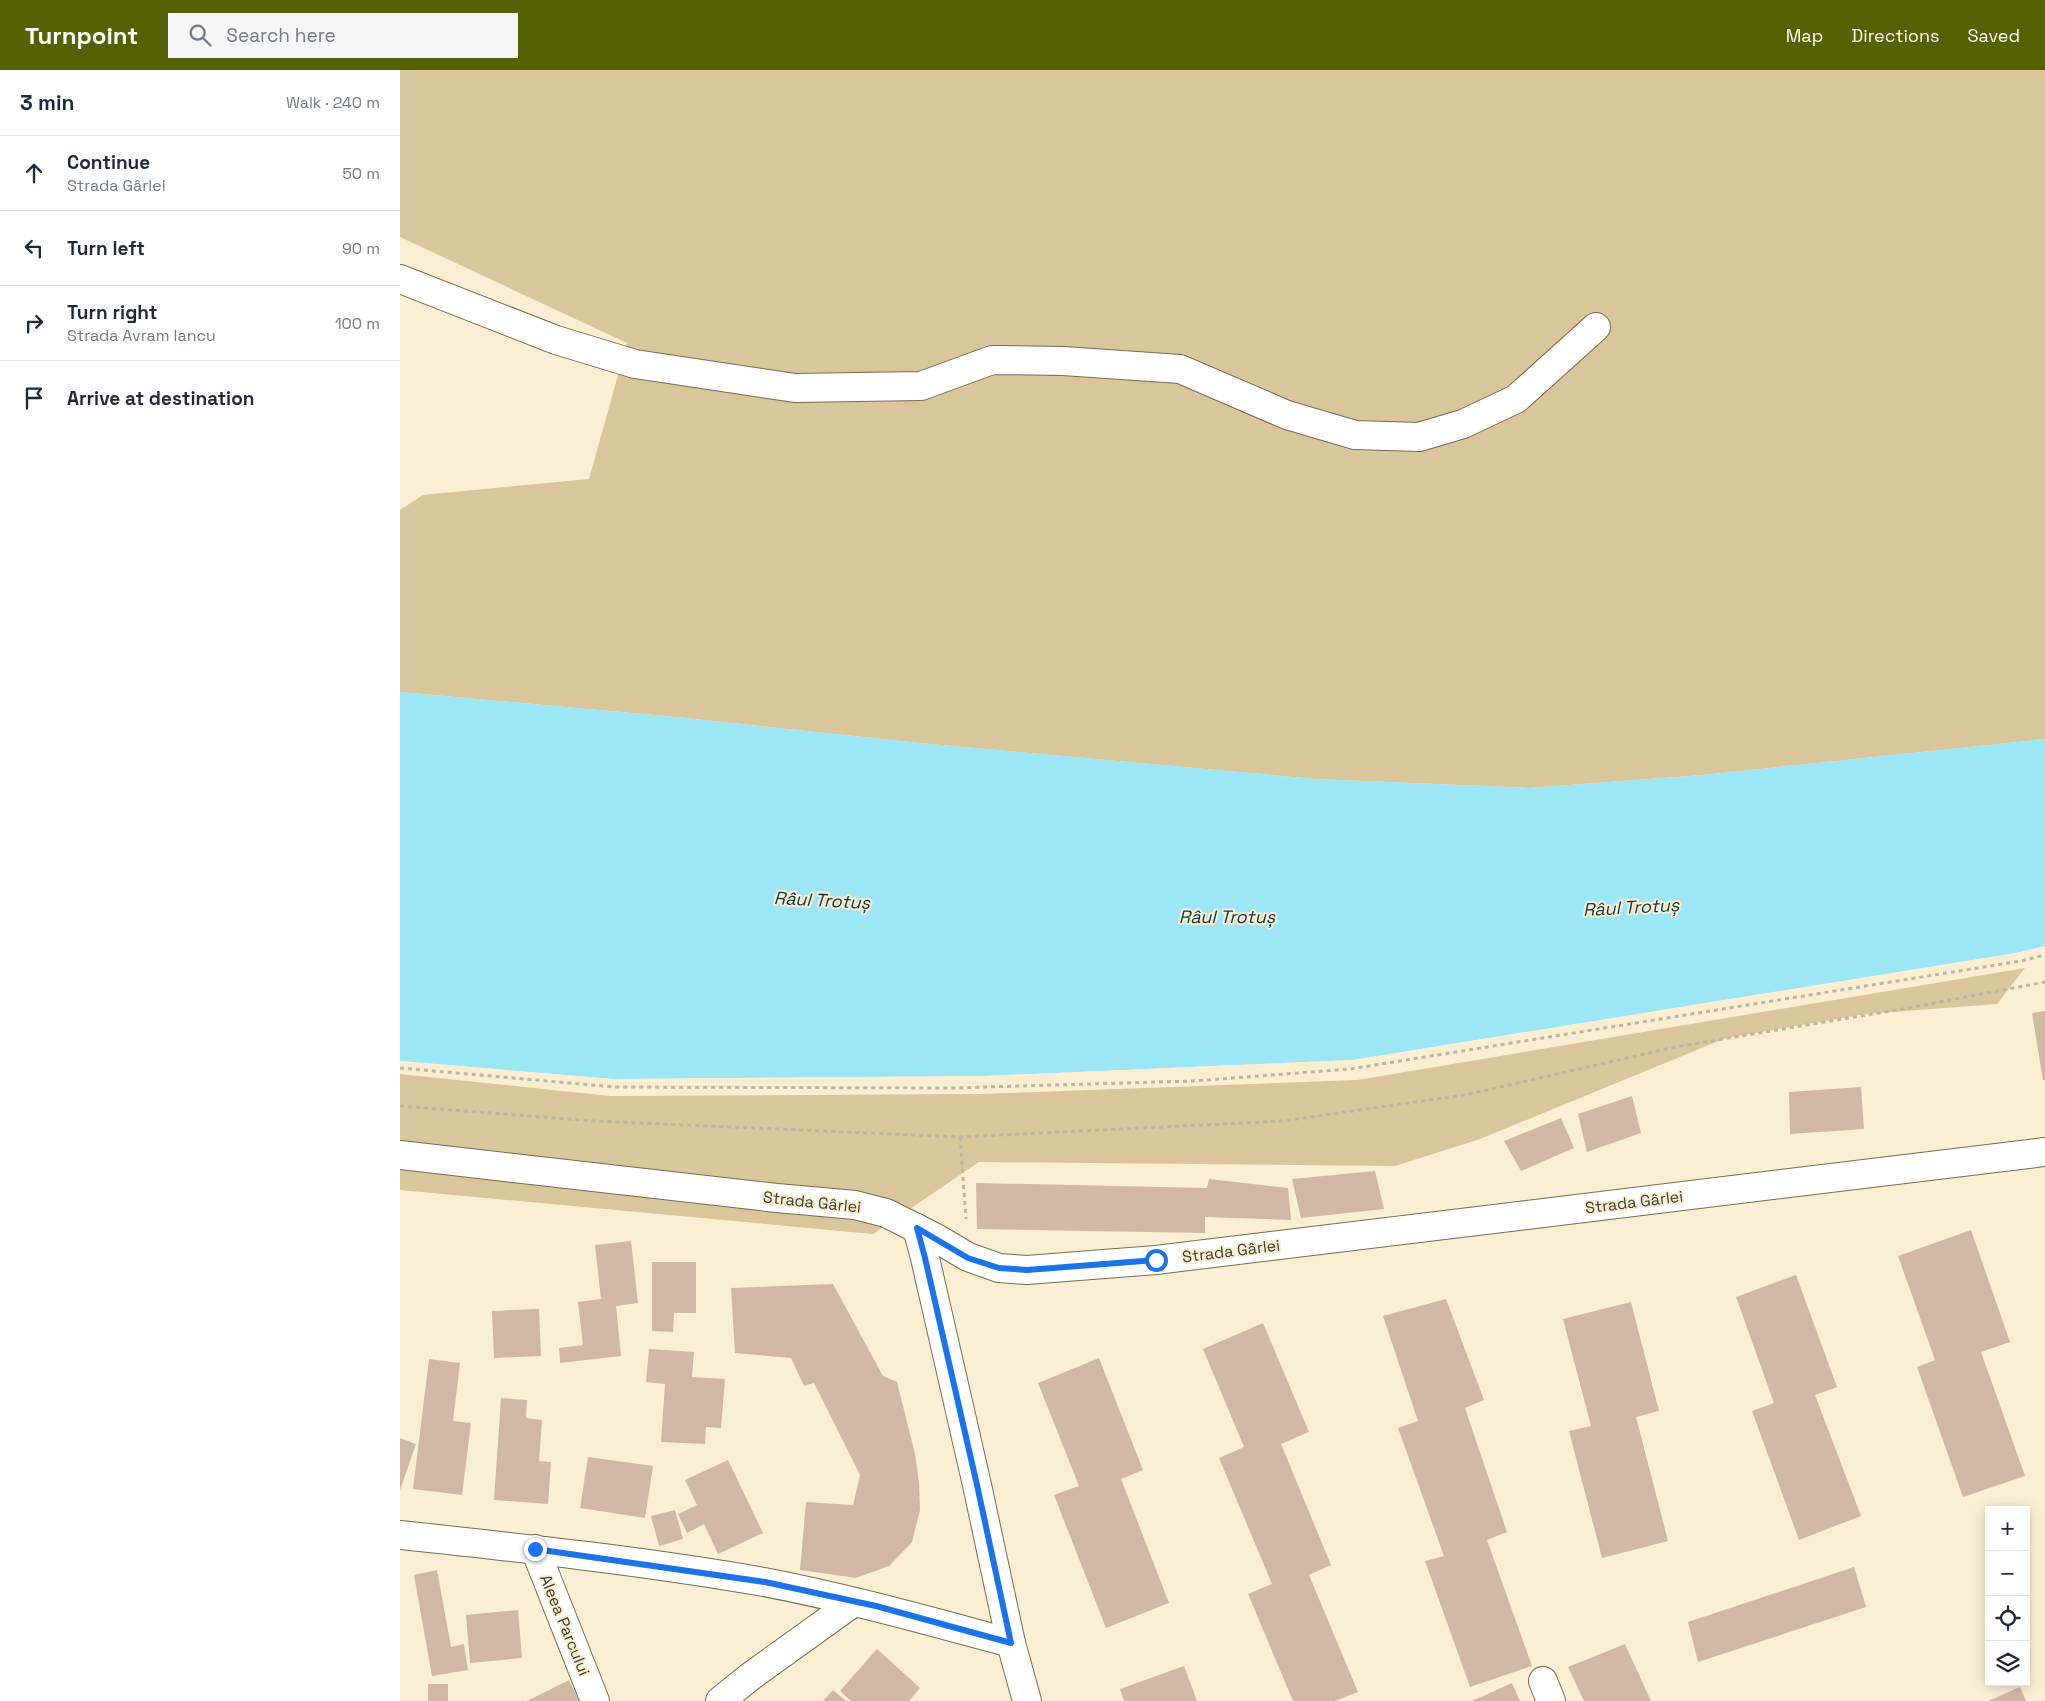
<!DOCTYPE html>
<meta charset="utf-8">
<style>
:root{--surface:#fff;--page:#f6f6f7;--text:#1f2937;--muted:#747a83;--line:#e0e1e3;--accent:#546203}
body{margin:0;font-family:"Space Grotesk",sans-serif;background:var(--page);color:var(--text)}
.controls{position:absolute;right:15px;bottom:15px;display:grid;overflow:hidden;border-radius:0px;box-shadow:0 2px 12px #0003}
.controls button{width:45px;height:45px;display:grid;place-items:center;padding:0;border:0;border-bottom:1px solid var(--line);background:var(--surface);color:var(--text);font:25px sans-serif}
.stop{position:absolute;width:15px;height:15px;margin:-11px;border:4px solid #1a73e8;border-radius:50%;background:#fff}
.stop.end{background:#1a73e8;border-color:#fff;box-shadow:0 1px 5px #0008}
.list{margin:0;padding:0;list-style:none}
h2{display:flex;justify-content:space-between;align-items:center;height:65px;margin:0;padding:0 20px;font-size:21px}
h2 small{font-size:16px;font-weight:400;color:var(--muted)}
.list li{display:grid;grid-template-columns:32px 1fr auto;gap:15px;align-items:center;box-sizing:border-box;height:75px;padding:0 20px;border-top:1px solid var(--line)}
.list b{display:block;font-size:19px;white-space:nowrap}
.list p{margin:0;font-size:16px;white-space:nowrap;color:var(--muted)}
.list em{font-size:16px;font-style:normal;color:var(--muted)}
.icon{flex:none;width:28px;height:28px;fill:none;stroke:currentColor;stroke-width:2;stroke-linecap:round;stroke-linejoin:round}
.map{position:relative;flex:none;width:1645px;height:1631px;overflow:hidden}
header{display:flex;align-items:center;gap:30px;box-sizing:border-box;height:70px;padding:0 25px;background:var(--accent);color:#fff}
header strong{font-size:24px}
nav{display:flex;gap:28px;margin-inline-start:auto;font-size:18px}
.search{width:350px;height:45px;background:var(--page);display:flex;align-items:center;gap:12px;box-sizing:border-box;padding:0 18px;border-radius:0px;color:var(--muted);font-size:19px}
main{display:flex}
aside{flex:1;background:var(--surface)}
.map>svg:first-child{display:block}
.green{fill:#d9c69a}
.water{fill:#9de6f6}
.pier{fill:#fbefd3}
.building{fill:#d1b8a5}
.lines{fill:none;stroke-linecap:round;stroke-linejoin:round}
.street-casing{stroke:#766b52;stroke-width:30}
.path{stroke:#bfb59f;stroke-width:3;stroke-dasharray:4 4;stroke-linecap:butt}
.street{stroke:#fff;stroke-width:28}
.route{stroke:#1a73e8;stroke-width:6}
.labels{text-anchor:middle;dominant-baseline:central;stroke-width:4;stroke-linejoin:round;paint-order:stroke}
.street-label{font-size:16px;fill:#413c31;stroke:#fbefd3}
.water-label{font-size:18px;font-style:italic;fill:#10343b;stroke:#fbefd3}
</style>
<header>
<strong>Turnpoint</strong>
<div class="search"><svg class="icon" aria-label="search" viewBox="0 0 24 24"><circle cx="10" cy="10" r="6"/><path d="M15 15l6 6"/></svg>Search here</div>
<nav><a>Map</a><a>Directions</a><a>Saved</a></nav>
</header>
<main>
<aside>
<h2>3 min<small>Walk · 240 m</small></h2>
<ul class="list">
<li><svg class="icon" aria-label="ahead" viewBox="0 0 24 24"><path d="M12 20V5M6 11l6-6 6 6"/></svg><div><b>Continue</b><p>Strada Gârlei</p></div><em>50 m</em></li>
<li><svg class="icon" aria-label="left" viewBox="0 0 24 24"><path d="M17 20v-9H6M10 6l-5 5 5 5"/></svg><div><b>Turn left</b></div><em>90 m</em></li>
<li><svg class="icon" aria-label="right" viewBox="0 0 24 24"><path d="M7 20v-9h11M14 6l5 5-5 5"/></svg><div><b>Turn right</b><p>Strada Avram Iancu</p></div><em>100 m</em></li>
<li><svg class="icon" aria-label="arrive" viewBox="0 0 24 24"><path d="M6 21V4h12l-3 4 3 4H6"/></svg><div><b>Arrive at destination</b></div></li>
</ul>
</aside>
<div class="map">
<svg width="1645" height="1631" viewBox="0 0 1645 1631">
<rect width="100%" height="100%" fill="#fbefd3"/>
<g class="green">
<polygon points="0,0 1645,0 1645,669 1303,705 1129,718 915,709 520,673 276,647 0,622 0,440 23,425 189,409 227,273 0,167"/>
<polygon points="1625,898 1597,934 1466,944 1326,968 1080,1069 995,1096 579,1092 473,1164 0,1120 0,1004 210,1026 582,1024 957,1010"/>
</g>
<polygon class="water" points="0,622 276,647 520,673 915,709 1129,718 1303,705 1645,669 1645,876 1616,883 953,990 585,1006 213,1009 0,991"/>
<polygon class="pier" points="1645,876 1645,878 1616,886 953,993 585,1009 213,1012 0,993 0,991 213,1009 585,1006 953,990 1616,883"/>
<g class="building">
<polygon points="1645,941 1645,1010 1643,1010 1632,943"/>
<polygon points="1461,1017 1464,1059 1390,1064 1389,1022"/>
<polygon points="1232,1026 1241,1063 1187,1082 1178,1044"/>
<polygon points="1161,1048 1174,1078 1121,1101 1104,1071"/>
<polygon points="975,1101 984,1139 901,1148 892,1109"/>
<polygon points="809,1109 888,1118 891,1150 805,1147 805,1163 577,1159 576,1113 807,1118"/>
<polygon points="1571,1160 1610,1272 1581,1282 1625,1406 1563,1427 1517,1297 1535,1290 1498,1186"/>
<polygon points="231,1171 238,1233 216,1236 221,1286 160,1293 159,1278 183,1275 178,1232 201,1229 195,1175"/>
<polygon points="252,1192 296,1192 296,1243 274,1243 273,1262 252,1261"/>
<polygon points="1396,1205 1437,1317 1415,1325 1461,1446 1399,1470 1352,1341 1374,1333 1336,1227"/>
<polygon points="433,1214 483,1306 497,1312 515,1384 519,1412 520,1440 512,1472 489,1496 456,1508 400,1500 406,1432 453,1435 460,1405 414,1313 404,1316 391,1288 335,1283 331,1218"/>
<polygon points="1046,1229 1084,1330 1065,1338 1107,1462 1087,1470 1132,1596 1070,1617 1025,1491 1044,1486 998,1358 1018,1351 983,1246"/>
<polygon points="1231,1232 1259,1341 1236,1347 1268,1471 1202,1488 1169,1361 1191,1356 1163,1249"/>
<polygon points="139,1239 141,1286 94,1288 92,1241"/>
<polygon points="863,1253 909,1362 881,1374 931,1495 909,1505 958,1622 935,1631 893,1631 848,1524 872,1514 819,1388 844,1377 803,1279"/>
<polygon points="249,1279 294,1282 292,1307 325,1309 321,1358 306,1357 305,1374 261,1372 265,1314 246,1312"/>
<polygon points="699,1288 743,1400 721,1409 769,1533 706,1558 654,1425 679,1416 638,1313"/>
<polygon points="29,1289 60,1293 53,1351 71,1353 62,1425 13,1419"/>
<polygon points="101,1328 127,1330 126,1348 142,1350 139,1391 151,1392 148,1434 94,1430"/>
<polygon points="0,1368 16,1374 0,1420"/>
<polygon points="188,1387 253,1396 245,1448 180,1438"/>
<polygon points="328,1390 363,1463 318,1484 304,1454 287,1463 278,1444 297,1435 285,1410"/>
<polygon points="275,1440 283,1469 259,1476 251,1446"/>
<polygon points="1454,1497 1466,1537 1298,1592 1288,1552"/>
<polygon points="37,1500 51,1577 64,1574 68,1600 32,1606 14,1505"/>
<polygon points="118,1540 122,1588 70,1593 66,1545"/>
<polygon points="1225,1574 1251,1631 1184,1631 1168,1597"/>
<polygon points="477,1579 520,1618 509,1631 451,1631 440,1621"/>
<polygon points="784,1596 797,1631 724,1631 720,1619"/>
<polygon points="169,1610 179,1631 127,1631"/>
<polygon points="1112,1613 1120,1631 1072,1631"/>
<rect x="28" y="1614" width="20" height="17"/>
<polygon points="1620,1617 1626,1631 1588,1631"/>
<polygon points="433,1620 446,1631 423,1631"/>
</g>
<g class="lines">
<g class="street-casing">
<g id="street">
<polyline points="0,209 156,270 235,294 395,318 521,316 592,290 663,291 780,299 887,345 955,365 1019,367 1063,354 1116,329 1196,257"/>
<polyline points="0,1085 377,1128 455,1135 486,1143 536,1168 568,1187 599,1198 627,1200 756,1190 1645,1082"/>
<polyline points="517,1158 525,1188 577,1415 611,1573 627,1631"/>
<path d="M0 1465C122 1478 244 1491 364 1512 448 1528 529 1551 611 1573"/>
<polyline points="135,1479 195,1631"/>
<polyline points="1143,1611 1151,1631"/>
<polyline points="320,1631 351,1606 454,1532"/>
</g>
</g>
<g class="path">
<polyline points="0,998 215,1017 551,1018 793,1011 950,999 1621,891 1645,885"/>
<polyline points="0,1036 194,1051 560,1067 883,1051 1065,1025 1275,977 1503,939 1645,912"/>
<polyline points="560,1067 566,1149"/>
</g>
<use href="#street" class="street"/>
</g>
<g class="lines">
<polyline class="route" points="135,1479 365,1512 476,1536 611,1573 577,1415 525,1188 517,1158 568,1188 599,1198 627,1200 756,1190"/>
</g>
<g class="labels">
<g class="street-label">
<text transform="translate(412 1132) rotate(6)">Strada Gârlei</text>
<text transform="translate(1234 1132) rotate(-7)">Strada Gârlei</text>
<text transform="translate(831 1181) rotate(-7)">Strada Gârlei</text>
<text transform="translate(165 1555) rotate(68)">Aleea Parcului</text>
</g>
<g class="water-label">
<text transform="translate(422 830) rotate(3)">Râul Trotuș</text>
<text transform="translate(1231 837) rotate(-3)">Râul Trotuș</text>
<text x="827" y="846">Râul Trotuș</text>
</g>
</g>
</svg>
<div class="controls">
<button>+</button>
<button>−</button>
<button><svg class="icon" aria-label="locate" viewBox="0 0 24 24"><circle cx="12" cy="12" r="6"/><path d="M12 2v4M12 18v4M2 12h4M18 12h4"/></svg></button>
<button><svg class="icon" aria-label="layers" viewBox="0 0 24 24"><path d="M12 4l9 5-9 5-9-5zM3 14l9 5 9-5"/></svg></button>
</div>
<div class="stop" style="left:756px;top:1190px"></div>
<div class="stop end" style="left:135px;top:1479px"></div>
</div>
</main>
